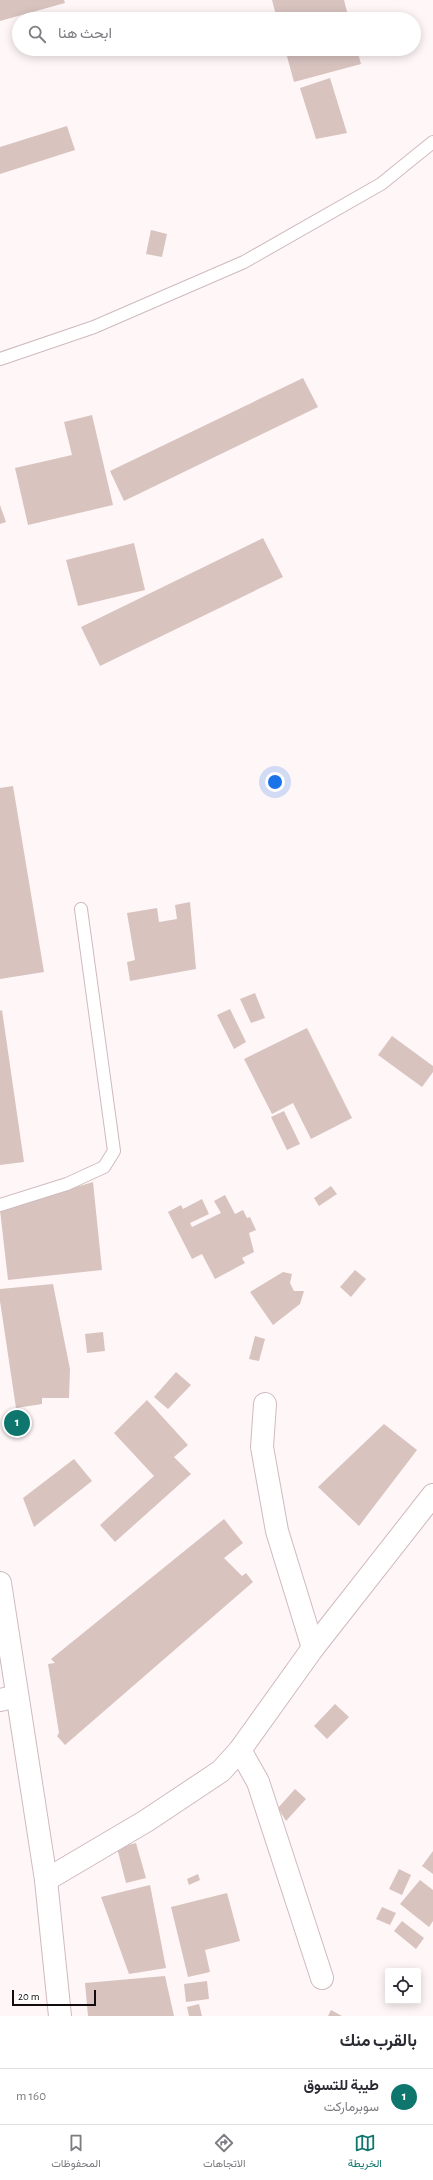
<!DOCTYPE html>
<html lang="ar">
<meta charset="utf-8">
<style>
:root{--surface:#fff;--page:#f2f2f3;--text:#2b2b33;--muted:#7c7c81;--line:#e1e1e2;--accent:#0f766e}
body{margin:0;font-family:"Alegreya Sans",Vazirmatn,sans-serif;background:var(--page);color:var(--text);direction:rtl}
.controls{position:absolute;right:12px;bottom:12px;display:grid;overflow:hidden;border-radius:4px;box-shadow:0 2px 10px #0003}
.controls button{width:36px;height:36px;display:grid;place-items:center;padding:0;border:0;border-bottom:1px solid var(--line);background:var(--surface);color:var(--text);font:20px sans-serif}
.scale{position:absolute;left:12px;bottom:10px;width:84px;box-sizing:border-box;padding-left:4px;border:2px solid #130c0e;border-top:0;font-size:11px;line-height:14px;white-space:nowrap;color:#130c0e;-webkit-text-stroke:3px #fff;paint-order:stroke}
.you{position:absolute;left:275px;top:782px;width:14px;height:14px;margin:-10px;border:3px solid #fff;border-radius:50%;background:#1a73e8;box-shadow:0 0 0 6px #1a73e833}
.badge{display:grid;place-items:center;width:26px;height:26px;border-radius:50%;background:var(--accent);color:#fff;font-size:13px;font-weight:700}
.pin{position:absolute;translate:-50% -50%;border:2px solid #fff;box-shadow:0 1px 4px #0006}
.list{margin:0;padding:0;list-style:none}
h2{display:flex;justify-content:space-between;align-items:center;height:52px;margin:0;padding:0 16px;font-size:17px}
h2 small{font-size:13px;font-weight:400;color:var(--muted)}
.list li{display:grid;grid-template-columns:26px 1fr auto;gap:12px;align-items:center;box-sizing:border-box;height:56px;padding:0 16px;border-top:1px solid var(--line)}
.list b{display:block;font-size:15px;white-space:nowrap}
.list p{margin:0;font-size:13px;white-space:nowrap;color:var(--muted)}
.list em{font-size:13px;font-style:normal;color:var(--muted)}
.icon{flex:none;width:22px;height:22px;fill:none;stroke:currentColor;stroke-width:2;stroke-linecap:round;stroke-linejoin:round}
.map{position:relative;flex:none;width:433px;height:2016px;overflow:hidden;direction:ltr}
.search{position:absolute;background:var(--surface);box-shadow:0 2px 10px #0003;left:12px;right:12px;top:12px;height:44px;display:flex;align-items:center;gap:10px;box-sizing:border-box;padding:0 14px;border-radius:22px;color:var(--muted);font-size:15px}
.sheet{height:108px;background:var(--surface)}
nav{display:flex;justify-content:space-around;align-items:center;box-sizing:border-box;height:56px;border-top:1px solid var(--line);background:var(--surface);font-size:11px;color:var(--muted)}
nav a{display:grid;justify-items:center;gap:2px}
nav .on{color:var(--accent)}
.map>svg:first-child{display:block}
.building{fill:#d8c3bf}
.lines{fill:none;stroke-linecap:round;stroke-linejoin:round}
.lane-casing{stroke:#cfbabf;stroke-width:14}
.street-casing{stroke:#cfbabf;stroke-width:24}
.secondary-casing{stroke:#cfbabf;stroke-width:24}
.lane{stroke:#fff;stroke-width:12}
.street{stroke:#fff;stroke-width:22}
.secondary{stroke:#fff;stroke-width:22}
</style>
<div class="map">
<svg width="433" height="2016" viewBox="0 0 433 2016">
<rect width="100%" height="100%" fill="#fff6f8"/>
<g class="building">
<polygon points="0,0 64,0 65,3 0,21"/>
<polygon points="272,0 344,0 349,19 277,19"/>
<polygon points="285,49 357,49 361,64 294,82"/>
<polygon points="330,78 347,133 316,139 300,88"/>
<polygon points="67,126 75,150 0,174 0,147"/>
<polygon points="151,230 167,234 162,257 146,254"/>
<polygon points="303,378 318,407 124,501 110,471"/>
<polygon points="92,415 113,505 28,525 15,468 72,455 64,422"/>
<polygon points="0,505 6,522 0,524"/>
<polygon points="263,538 283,577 100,666 81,627"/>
<polygon points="134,543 145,590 78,606 66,560"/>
<polygon points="13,786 44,972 0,979 0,788"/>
<polygon points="190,902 196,969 130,981 127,962 135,960 127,913 157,908 159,922 177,919 175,905"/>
<polygon points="255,993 265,1018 251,1023 240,999"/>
<polygon points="230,1009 246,1042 234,1049 217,1015"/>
<polygon points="2,1010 24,1162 0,1165 0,1011"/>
<polygon points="307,1028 352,1118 311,1139 293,1103 272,1114 244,1059"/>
<polygon points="392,1036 433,1066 433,1072 422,1087 378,1055"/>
<polygon points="284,1111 300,1144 287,1150 271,1117"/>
<polygon points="93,1182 102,1270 8,1280 0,1210"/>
<polygon points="331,1186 337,1194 319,1206 314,1198"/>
<polygon points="225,1195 235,1214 243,1210 247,1218 250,1217 256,1230 249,1233 254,1252 242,1258 245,1263 215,1279 202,1254 192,1259 168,1212 181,1205 183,1209 202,1199 209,1214 190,1223 192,1227 221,1213 214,1201"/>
<polygon points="355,1270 366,1279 351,1297 340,1287"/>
<polygon points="283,1272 292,1274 290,1283 294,1291 304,1291 300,1304 273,1325 250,1292"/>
<polygon points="53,1284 70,1369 69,1398 42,1398 42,1404 16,1408 0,1301 0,1289"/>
<polygon points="103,1332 105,1351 87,1353 85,1334"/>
<polygon points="255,1336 265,1339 259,1361 249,1359"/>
<polygon points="176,1372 191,1385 168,1409 154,1397"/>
<polygon points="147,1400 188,1445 174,1457 191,1474 115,1542 100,1525 154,1476 114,1433"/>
<polygon points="384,1424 417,1450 359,1526 318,1487"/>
<polygon points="74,1459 92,1481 34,1527 23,1498"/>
<polygon points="224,1519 243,1543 224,1558 242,1576 246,1573 253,1582 65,1745 57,1736 59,1733 48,1664 55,1663 51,1659"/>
<polygon points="335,1704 349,1717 327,1739 314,1726"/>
<polygon points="295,1789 306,1799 286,1821 278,1808"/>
<polygon points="136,1843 146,1878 126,1883 117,1848"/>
<polygon points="433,1851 433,1874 422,1866"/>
<polygon points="399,1869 411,1875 402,1895 389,1889"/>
<polygon points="198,1874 200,1880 189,1885 187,1879"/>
<polygon points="420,1880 433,1890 433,1921 429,1927 400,1904"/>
<polygon points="150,1885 166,1968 129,1974 101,1897"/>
<polygon points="227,1893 240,1941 205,1950 210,1972 188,1977 171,1907"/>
<polygon points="382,1907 396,1913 390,1925 376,1919"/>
<polygon points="402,1921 424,1938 416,1949 394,1931"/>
<polygon points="165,1976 174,2016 88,2016 85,1983"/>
<polygon points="207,1981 209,1999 186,2002 184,1984"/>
<polygon points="199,2004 202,2016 189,2016 187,2007"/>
<polygon points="331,2010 342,2016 328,2016"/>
</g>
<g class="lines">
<g class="lane-casing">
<g id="lane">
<polyline points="0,359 94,327 244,262 381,184 433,142"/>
<polyline points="0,1205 67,1184 104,1167 114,1151 81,909"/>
</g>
</g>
<g class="street-casing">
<g id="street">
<polyline points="265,1404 262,1447 277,1531 313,1648"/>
<polyline points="0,1700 17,1696"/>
<polyline points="240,1750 258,1782 322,1978"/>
<polyline points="46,1880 146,1821 221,1771 240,1750 313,1648 433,1495"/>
</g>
</g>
<g class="secondary-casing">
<polyline id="secondary" points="0,1583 46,1880 60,2016"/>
</g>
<use href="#lane" class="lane"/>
<use href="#street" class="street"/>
<use href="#secondary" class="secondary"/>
</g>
</svg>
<div class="controls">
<button><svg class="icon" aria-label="locate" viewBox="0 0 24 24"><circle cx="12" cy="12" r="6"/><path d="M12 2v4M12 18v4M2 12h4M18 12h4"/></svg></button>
</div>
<div class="scale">20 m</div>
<div class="you"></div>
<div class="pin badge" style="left:17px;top:1423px">1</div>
<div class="search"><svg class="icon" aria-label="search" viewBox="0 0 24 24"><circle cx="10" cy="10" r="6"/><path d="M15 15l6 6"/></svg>ابحث هنا</div>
</div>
<section class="sheet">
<h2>بالقرب منك<small></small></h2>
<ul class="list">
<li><span class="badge">1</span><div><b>طيبة للتسوق</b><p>سوبرماركت</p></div><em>160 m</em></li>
</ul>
</section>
<nav>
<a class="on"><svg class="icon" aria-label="map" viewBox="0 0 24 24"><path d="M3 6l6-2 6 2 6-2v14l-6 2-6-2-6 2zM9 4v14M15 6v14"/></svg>الخريطة</a>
<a><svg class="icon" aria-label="directions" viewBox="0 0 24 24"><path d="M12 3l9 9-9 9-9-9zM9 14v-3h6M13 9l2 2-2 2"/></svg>الاتجاهات</a>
<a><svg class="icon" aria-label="saved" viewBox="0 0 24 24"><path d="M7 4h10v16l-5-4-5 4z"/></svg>المحفوظات</a>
</nav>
